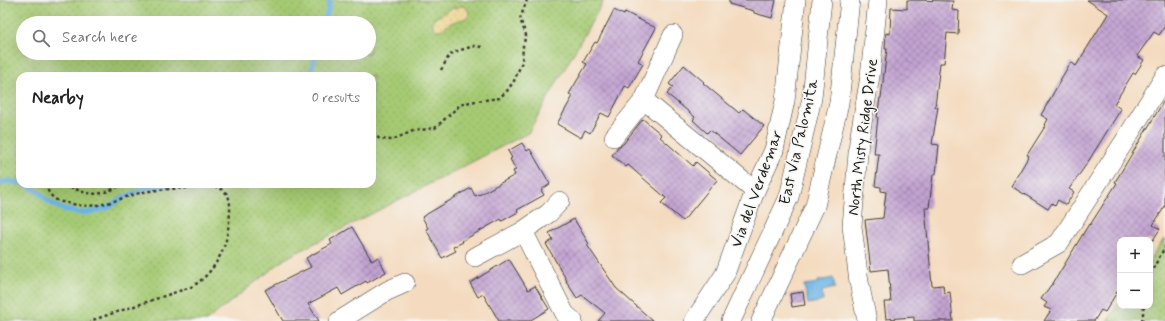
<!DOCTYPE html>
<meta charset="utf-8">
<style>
:root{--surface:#fff;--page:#f2f2f2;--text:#222;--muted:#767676;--line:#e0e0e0}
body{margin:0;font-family:Mynerve,sans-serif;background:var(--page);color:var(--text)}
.controls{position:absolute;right:12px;bottom:12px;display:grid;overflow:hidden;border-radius:8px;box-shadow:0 4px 16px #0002}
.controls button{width:36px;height:36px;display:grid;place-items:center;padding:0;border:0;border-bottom:1px solid var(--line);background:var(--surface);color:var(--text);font:20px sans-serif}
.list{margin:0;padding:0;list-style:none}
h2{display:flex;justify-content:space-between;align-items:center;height:52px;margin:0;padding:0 16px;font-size:17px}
h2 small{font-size:13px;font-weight:400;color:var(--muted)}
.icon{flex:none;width:22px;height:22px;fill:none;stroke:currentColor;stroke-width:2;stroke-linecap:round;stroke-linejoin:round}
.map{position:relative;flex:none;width:1165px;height:321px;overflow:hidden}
.search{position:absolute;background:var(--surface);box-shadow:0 4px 16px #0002;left:16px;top:16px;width:360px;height:44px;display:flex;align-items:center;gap:10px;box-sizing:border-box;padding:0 14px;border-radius:22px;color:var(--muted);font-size:15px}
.panel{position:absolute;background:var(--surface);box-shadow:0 4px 16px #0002;left:16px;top:72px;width:360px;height:116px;border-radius:12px}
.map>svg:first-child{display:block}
.grass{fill:url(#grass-dots);stroke:#617348;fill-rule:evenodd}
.sand{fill:url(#sand-dots);stroke:#857b5d}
.water{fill:#6cb4e4;stroke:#446880}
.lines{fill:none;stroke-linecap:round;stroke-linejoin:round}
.stream{stroke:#6cb4e4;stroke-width:5}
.building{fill:url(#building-cross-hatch)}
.street-casing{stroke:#3c3934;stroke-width:20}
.path{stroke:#3c3934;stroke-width:2.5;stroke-dasharray:3 3;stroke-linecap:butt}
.street{stroke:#fff;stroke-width:19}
.labels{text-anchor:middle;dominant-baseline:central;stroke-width:3;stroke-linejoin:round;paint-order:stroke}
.street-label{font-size:16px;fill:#1c1c1c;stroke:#f6f6f2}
</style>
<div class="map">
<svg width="1165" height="321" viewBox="0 0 1165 321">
<defs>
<pattern id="grass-dots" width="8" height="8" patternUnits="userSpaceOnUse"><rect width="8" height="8" fill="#a6ca73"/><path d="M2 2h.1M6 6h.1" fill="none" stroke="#8ead63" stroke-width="1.8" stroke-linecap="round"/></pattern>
<pattern id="sand-dots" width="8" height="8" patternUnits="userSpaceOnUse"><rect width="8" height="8" fill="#eeda9e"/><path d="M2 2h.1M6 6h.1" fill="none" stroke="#ccba88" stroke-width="1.8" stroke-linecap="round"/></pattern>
<pattern id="building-cross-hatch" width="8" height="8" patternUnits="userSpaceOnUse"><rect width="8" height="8" fill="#c2a3d1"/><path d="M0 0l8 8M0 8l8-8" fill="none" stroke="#9d84a9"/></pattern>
</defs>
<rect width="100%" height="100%" fill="#f6f6f2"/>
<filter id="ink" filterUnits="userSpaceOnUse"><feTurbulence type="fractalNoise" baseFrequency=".025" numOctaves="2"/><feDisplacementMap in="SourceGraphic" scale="8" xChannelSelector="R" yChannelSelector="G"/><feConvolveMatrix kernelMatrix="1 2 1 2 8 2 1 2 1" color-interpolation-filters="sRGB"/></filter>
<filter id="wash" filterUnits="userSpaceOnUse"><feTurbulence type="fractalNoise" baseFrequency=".012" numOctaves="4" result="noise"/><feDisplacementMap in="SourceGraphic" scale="16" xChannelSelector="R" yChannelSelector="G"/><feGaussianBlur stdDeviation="0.9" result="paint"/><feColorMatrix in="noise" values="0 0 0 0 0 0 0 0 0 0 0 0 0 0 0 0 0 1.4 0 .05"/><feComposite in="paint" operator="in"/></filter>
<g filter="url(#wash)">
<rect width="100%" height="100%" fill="#f4dbbf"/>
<g class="grass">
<path d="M0 0H604L528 133 286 258 206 321H0ZM23 23H369V53H23ZM20 76H372V184H20Z"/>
<polygon points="1165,238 1165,321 1107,321 1120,302 1120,306 1150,306 1150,259"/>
</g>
<path class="sand" d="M461 6H464L468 9 469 12 468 17C462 20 457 20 451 23 444 26 446 30 436 30 431 27 432 22 435 18L441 15 449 9 455 8Z"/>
<polygon class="water" points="833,278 835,288 822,291 823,301 808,304 804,285 818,283 818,281"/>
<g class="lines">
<g class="stream">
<polyline points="324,23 330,3 328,0"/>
<polyline points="310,76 316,53"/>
<polyline points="0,183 8,181 20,183"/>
<polyline points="25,184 36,190 48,201 62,209 80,213 92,212 109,207 124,197 146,188 173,184"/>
</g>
</g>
<g id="blocks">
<g class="building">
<polygon points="729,0 776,0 772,18 754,13 754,11 729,4"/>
<polygon points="907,0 953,1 952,10 959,11 958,34 947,33 944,63 940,63 935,107 938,107 932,144 939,145 936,174 933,174 929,208 925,208 932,286 943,285 944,293 950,292 953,321 914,321 914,317 886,319 884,302 891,302 888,269 871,271 865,220 883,218 886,192 881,191 881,187 875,186 879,154 874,154 878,117 877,117 880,98 881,98 887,49 885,49 886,33 890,34 891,8 907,9"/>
<polygon points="1087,0 1165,0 1165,26 1159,35 1154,32 1137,56 1144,60 1135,74 1133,73 1114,104 1121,109 1086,165 1069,189 1074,192 1066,205 1058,200 1055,206 1052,203 1048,209 1011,186 1029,156 1027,155 1046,125 1045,125 1048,119 1041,115 1059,83 1059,82 1071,62 1076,66 1108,14"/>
<polygon points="614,10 624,15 625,12 656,28 638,61 643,64 629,88 625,86 609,117 601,113 590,133 585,130 581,138 557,124 573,96 569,94 587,64 583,62 595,42 597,43"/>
<polygon points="684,65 704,82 703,83 739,113 743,109 764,126 740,155 710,130 707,133 693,120 695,117 667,94 673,87 669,84"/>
<polygon points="1165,99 1165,206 1153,225 1160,229 1153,240 1120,240 1120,287 1105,312 1101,310 1094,321 1044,321 1051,310 1044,307 1047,303 1041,299 1051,285 1052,285 1089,224 1090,225 1117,183 1115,182"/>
<polygon points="643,119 662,135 660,137 693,166 696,162 717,180 683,221 661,203 666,198 628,165 626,167 612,155 618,147 623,144"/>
<polygon points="522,143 527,151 530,149 550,184 541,190 544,195 517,210 518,212 502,221 501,219 462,241 463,242 453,247 456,251 442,258 426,229 428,228 422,217 471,188 475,196 479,194 479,195 515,175 513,171 516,170 510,159 512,158 508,151"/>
<polygon points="574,219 589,244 587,245 616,288 653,321 598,321 605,313 582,295 577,298 566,281 567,281 546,244 553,240 549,233"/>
<polygon points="352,227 372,261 378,257 386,272 367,283 366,281 342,295 338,288 308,304 319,321 283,321 265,290 311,267 306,258 332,244 330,240"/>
<polygon points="509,259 528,290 535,286 549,309 529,321 499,321 483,294 478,297 470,283"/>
<polygon points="803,292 805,305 792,307 790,294"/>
</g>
</g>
</g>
<g filter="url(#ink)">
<use href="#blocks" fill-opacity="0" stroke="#3c3934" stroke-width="1"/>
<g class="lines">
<g class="street-casing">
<g id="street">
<polyline points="644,100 755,191"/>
<polyline points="614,137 644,100 673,35"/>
<polyline points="523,231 565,314 573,321"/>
<polyline points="475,257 523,231 549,213 560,201"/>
<polyline points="1022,264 1059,243 1126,139 1165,76"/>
<polyline points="339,321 387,291 405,283"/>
<polyline points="694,321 725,274 755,191 774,150 785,101 796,0"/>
<polyline points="731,321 789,197 812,98 822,0"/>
<polyline points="761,321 815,206 839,103 850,0"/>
<polyline points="867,321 859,282 852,226 859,141 870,76 878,0"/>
</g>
</g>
<g class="path">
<polyline points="441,70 449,56 454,52 474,46 482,47"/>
<polyline points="372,134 380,139 392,140 413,131 435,128 460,105 470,102 499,98 507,91 514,81 522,62 523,46 526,35 520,19 527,0"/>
<path d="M47 184C46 190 50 195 55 199 60 202 67 203 72 204 100 210 115 199 140 193 155 189 172 189 188 188 195 187 202 186 209 186 215 186 222 189 226 193 234 200 228 230 226 240 221 259 208 278 191 287L90 321"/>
<path d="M65 184C88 196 99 198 122 184"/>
<polyline points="1150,274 1165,247"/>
<polyline points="1142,321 1144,306"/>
</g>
<use href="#street" class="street"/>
</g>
</g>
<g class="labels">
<g class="street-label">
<text transform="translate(863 137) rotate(-83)">North Misty Ridge Drive</text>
<text transform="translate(799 142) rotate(-77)">East Via Palomita</text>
<text transform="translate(757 189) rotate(-70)">Via del Verdemar</text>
</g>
</g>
</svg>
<div class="controls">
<button>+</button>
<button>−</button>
</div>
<div class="search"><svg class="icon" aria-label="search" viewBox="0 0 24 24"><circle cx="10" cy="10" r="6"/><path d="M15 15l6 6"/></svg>Search here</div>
<section class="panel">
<h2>Nearby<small>0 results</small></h2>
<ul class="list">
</ul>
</section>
</div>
